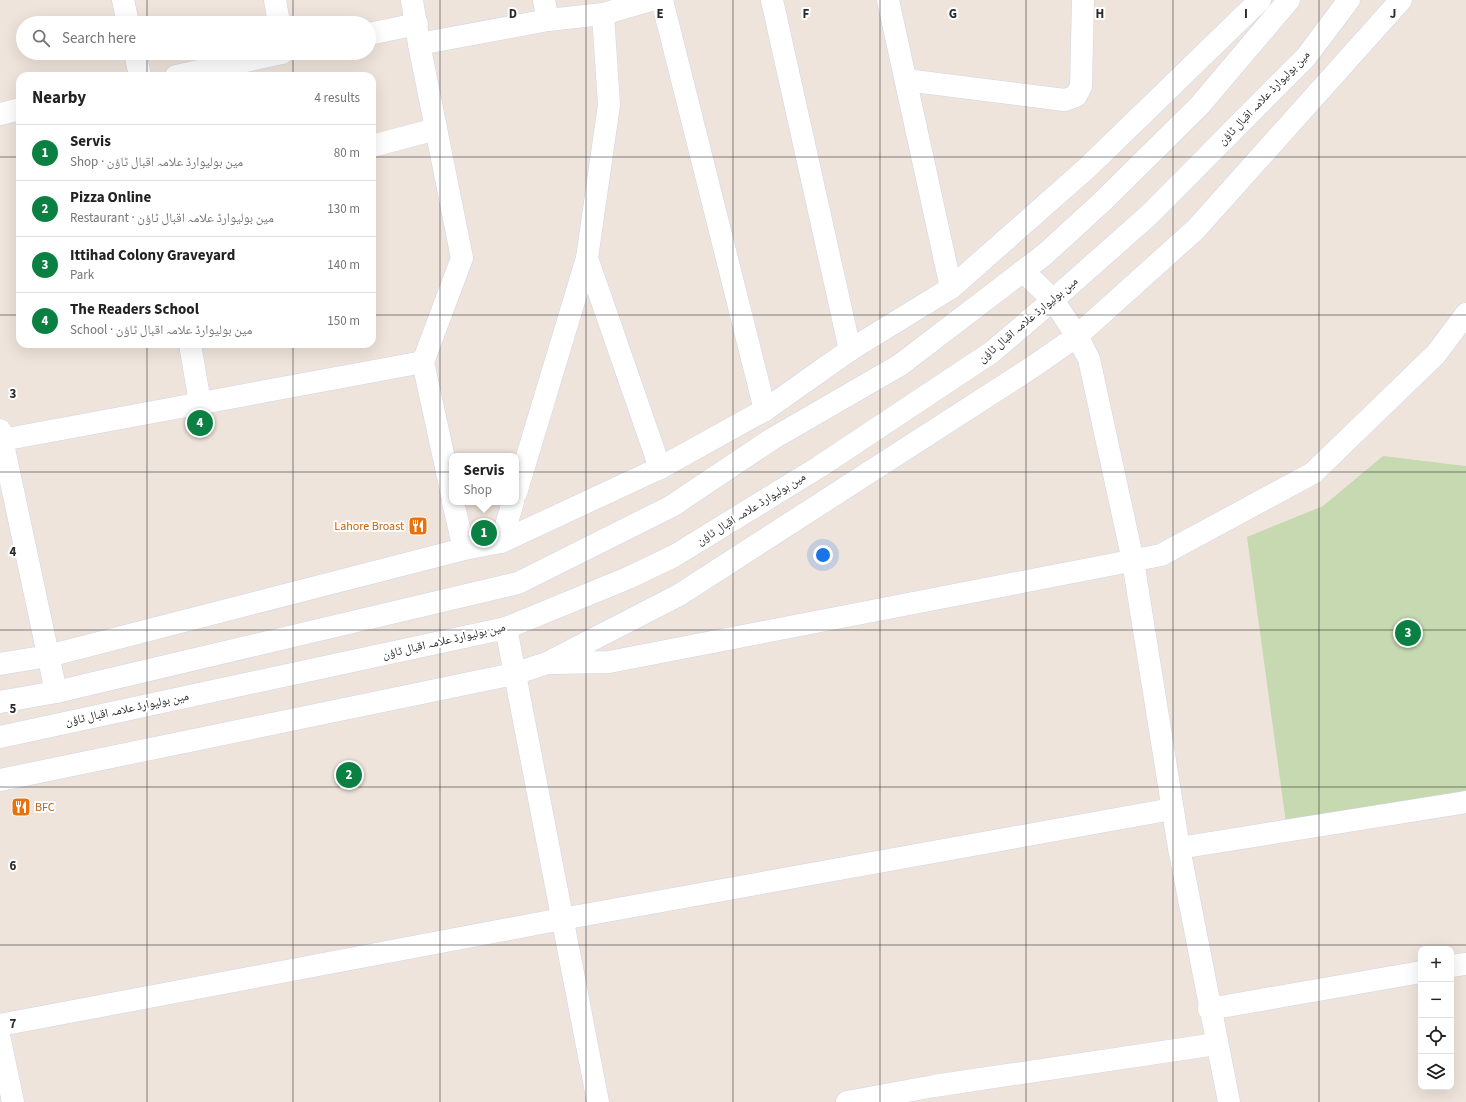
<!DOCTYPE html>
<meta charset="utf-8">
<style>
:root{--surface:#fff;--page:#f2f2f2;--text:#222;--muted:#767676;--line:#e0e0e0;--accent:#0b8043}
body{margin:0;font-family:"Source Sans 3","Noto Naskh Arabic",sans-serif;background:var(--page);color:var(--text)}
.controls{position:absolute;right:12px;bottom:12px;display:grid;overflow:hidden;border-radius:8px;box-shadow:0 4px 16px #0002}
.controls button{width:36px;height:36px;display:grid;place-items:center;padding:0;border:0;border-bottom:1px solid var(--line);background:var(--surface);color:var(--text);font:20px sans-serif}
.you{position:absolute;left:823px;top:555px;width:14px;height:14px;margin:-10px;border:3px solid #fff;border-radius:50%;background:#1a73e8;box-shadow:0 0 0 6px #1a73e833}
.badge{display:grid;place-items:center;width:26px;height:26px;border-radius:50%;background:var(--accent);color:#fff;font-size:13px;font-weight:700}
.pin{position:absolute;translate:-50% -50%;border:2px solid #fff;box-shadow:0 1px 4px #0006}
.popup{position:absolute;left:449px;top:453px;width:70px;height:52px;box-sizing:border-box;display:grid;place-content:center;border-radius:8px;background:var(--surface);filter:drop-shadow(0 1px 3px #0005);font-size:13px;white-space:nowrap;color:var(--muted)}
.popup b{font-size:15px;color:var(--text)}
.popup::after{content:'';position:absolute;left:50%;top:100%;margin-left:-8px;border:8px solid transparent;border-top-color:var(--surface)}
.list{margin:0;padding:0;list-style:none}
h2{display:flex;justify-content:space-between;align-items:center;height:52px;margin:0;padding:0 16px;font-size:17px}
h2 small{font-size:13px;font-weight:400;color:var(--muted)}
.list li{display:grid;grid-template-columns:26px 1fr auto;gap:12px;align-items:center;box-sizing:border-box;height:56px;padding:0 16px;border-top:1px solid var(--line)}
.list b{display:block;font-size:15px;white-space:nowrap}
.list p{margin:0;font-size:13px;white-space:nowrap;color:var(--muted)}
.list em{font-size:13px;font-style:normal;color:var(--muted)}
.icon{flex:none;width:22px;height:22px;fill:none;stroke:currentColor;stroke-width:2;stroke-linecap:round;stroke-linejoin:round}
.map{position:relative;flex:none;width:1466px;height:1102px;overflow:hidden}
.search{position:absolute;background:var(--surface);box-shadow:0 4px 16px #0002;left:16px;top:16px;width:360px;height:44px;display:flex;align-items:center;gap:10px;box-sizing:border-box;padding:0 14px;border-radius:22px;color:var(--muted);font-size:15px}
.panel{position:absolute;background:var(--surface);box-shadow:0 4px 16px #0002;left:16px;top:72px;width:360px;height:276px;border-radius:12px}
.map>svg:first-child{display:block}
.cemetery{fill:#c7d9b0}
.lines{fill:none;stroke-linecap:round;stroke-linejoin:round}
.street-casing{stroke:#d0d5e5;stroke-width:23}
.secondary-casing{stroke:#d0d5e5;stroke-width:23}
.street{stroke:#fff;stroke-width:22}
.secondary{stroke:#fff;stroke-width:22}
.grid{fill:none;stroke:#2a2a2a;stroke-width:1;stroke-opacity:0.55}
.labels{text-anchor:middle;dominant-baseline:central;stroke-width:4;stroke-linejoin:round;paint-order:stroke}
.street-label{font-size:12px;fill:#2a2a2a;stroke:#fff}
.food-label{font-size:12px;fill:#c56008;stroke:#fff;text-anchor:end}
.grid-label{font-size:13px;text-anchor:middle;font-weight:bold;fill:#2a2a2a;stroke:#fff;stroke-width:4;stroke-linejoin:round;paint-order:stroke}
</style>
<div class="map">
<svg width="1466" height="1102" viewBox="0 0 1466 1102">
<rect width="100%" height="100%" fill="#eee4db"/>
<polygon class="cemetery" points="1383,456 1466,466 1466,804 1286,823 1247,537 1323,506"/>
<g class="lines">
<g class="street-casing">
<g id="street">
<polyline points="123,0 128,23"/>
<polyline points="275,0 279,23"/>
<polyline points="412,0 419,44 462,258 423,362 452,495"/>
<polyline points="544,0 548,20"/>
<polyline points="651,0 603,14 609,105 587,258 660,468"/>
<polyline points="662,0 765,410"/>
<polyline points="772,0 850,350"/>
<polyline points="888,0 951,288"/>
<polyline points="369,34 417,24"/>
<polyline points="419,44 548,20 603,14"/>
<polyline points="135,53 140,76"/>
<polyline points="176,76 282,53"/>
<polyline points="906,80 1065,100 1076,96 1081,86 1083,0"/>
<polyline points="0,114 20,109"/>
<polyline points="372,146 436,129"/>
<polyline points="1023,271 1053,300 1077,336 1089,359 1133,561 1179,848 1229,1102"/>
<polyline points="190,344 200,403"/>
<polyline points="0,430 56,692"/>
<polyline points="2,440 423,362"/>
<polyline points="516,493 587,258"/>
<polyline points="453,502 464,549"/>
<polyline points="501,542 513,502"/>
<polyline points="506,628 598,1102"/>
<polyline points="552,663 609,662 1161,555 1313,473 1436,354 1466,314"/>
<polyline points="0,664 48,656 464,549 501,542 660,468 765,410 850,350 951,288 1087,168 1260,0"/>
<polyline points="0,780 514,674 547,663 679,595 1034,366 1077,336 1196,229 1401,0"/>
<polyline points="1179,848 1466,802"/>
<polyline points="1451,966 1466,964"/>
<polyline points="1209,1009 1421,972"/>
<polyline points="0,1025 562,919 1172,809"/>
<polyline points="847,1102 934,1086 1216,1044"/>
</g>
</g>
<g class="secondary-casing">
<g id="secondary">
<polyline points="0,702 56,692 518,583 672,506 772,439 900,365 1044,255 1103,201 1200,105 1289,0"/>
<polyline points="0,737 506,628 628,578 674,556 819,467 992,352 1053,300 1149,215 1306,57 1349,0"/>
<polyline points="0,1040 13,1102"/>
</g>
</g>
<use href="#street" class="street"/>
<use href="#secondary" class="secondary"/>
</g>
<path class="grid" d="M147 0V23M293 0V23M440 0V1102M586 0V1102M733 0V1102M880 0V1102M1026 0V1102M1173 0V1102M1319 0V1102M147 53V76M293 53V76M0 157H20M372 157H1466M0 315H20M372 315H1466M147 344V1102M293 344V1102M0 472H1466M0 630H1466M0 787H1466M0 945H1466"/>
<defs>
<g id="restaurant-square" transform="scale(1)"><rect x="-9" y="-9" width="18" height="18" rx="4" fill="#e8710a" stroke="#fff"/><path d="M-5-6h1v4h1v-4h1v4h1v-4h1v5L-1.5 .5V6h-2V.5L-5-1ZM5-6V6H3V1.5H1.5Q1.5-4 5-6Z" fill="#fff"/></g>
</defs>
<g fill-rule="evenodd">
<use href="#restaurant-square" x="418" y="526"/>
<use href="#restaurant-square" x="21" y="807"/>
</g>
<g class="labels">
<g class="street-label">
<text transform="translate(1264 98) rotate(-46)">مین بولیوارڈ علامہ اقبال ٹاؤن</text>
<text transform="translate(1028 320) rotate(-40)">مین بولیوارڈ علامہ اقبال ٹاؤن</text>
<text transform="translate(751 509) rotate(-32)">مین بولیوارڈ علامہ اقبال ٹاؤن</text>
<text transform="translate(444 641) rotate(-13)">مین بولیوارڈ علامہ اقبال ٹاؤن</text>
<text transform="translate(127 709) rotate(-12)">مین بولیوارڈ علامہ اقبال ٹاؤن</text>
</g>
<g class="food-label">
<text x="404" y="526">Lahore Broast</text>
<text x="35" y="807" text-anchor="start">BFC</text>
</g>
</g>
<g class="grid-label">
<text x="513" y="18">D</text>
<text x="660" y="18">E</text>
<text x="806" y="18">F</text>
<text x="953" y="18">G</text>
<text x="1100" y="18">H</text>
<text x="1246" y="18">I</text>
<text x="1393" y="18">J</text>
<text x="13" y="398">3</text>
<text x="13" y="556">4</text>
<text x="13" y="713">5</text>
<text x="13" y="870">6</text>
<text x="13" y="1028">7</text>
</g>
</svg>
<div class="controls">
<button>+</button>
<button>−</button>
<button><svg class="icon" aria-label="locate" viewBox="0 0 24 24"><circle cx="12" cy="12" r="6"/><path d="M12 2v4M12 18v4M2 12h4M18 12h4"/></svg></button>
<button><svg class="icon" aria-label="layers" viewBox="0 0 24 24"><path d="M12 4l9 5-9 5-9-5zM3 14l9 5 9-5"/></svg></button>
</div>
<div class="you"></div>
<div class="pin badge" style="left:484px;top:533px">1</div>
<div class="popup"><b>Servis</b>Shop</div>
<div class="pin badge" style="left:349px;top:775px">2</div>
<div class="pin badge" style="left:1408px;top:633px">3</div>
<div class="pin badge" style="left:200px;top:423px">4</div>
<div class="search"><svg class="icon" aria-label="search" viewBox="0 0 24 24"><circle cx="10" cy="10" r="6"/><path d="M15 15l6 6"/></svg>Search here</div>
<section class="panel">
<h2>Nearby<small>4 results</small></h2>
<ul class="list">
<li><span class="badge">1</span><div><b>Servis</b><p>Shop · مین بولیوارڈ علامہ اقبال ٹاؤن</p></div><em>80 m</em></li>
<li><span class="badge">2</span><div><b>Pizza Online</b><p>Restaurant · مین بولیوارڈ علامہ اقبال ٹاؤن</p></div><em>130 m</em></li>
<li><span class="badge">3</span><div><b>Ittihad Colony Graveyard</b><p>Park</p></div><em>140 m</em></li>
<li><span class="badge">4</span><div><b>The Readers School</b><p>School · مین بولیوارڈ علامہ اقبال ٹاؤن</p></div><em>150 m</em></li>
</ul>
</section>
</div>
